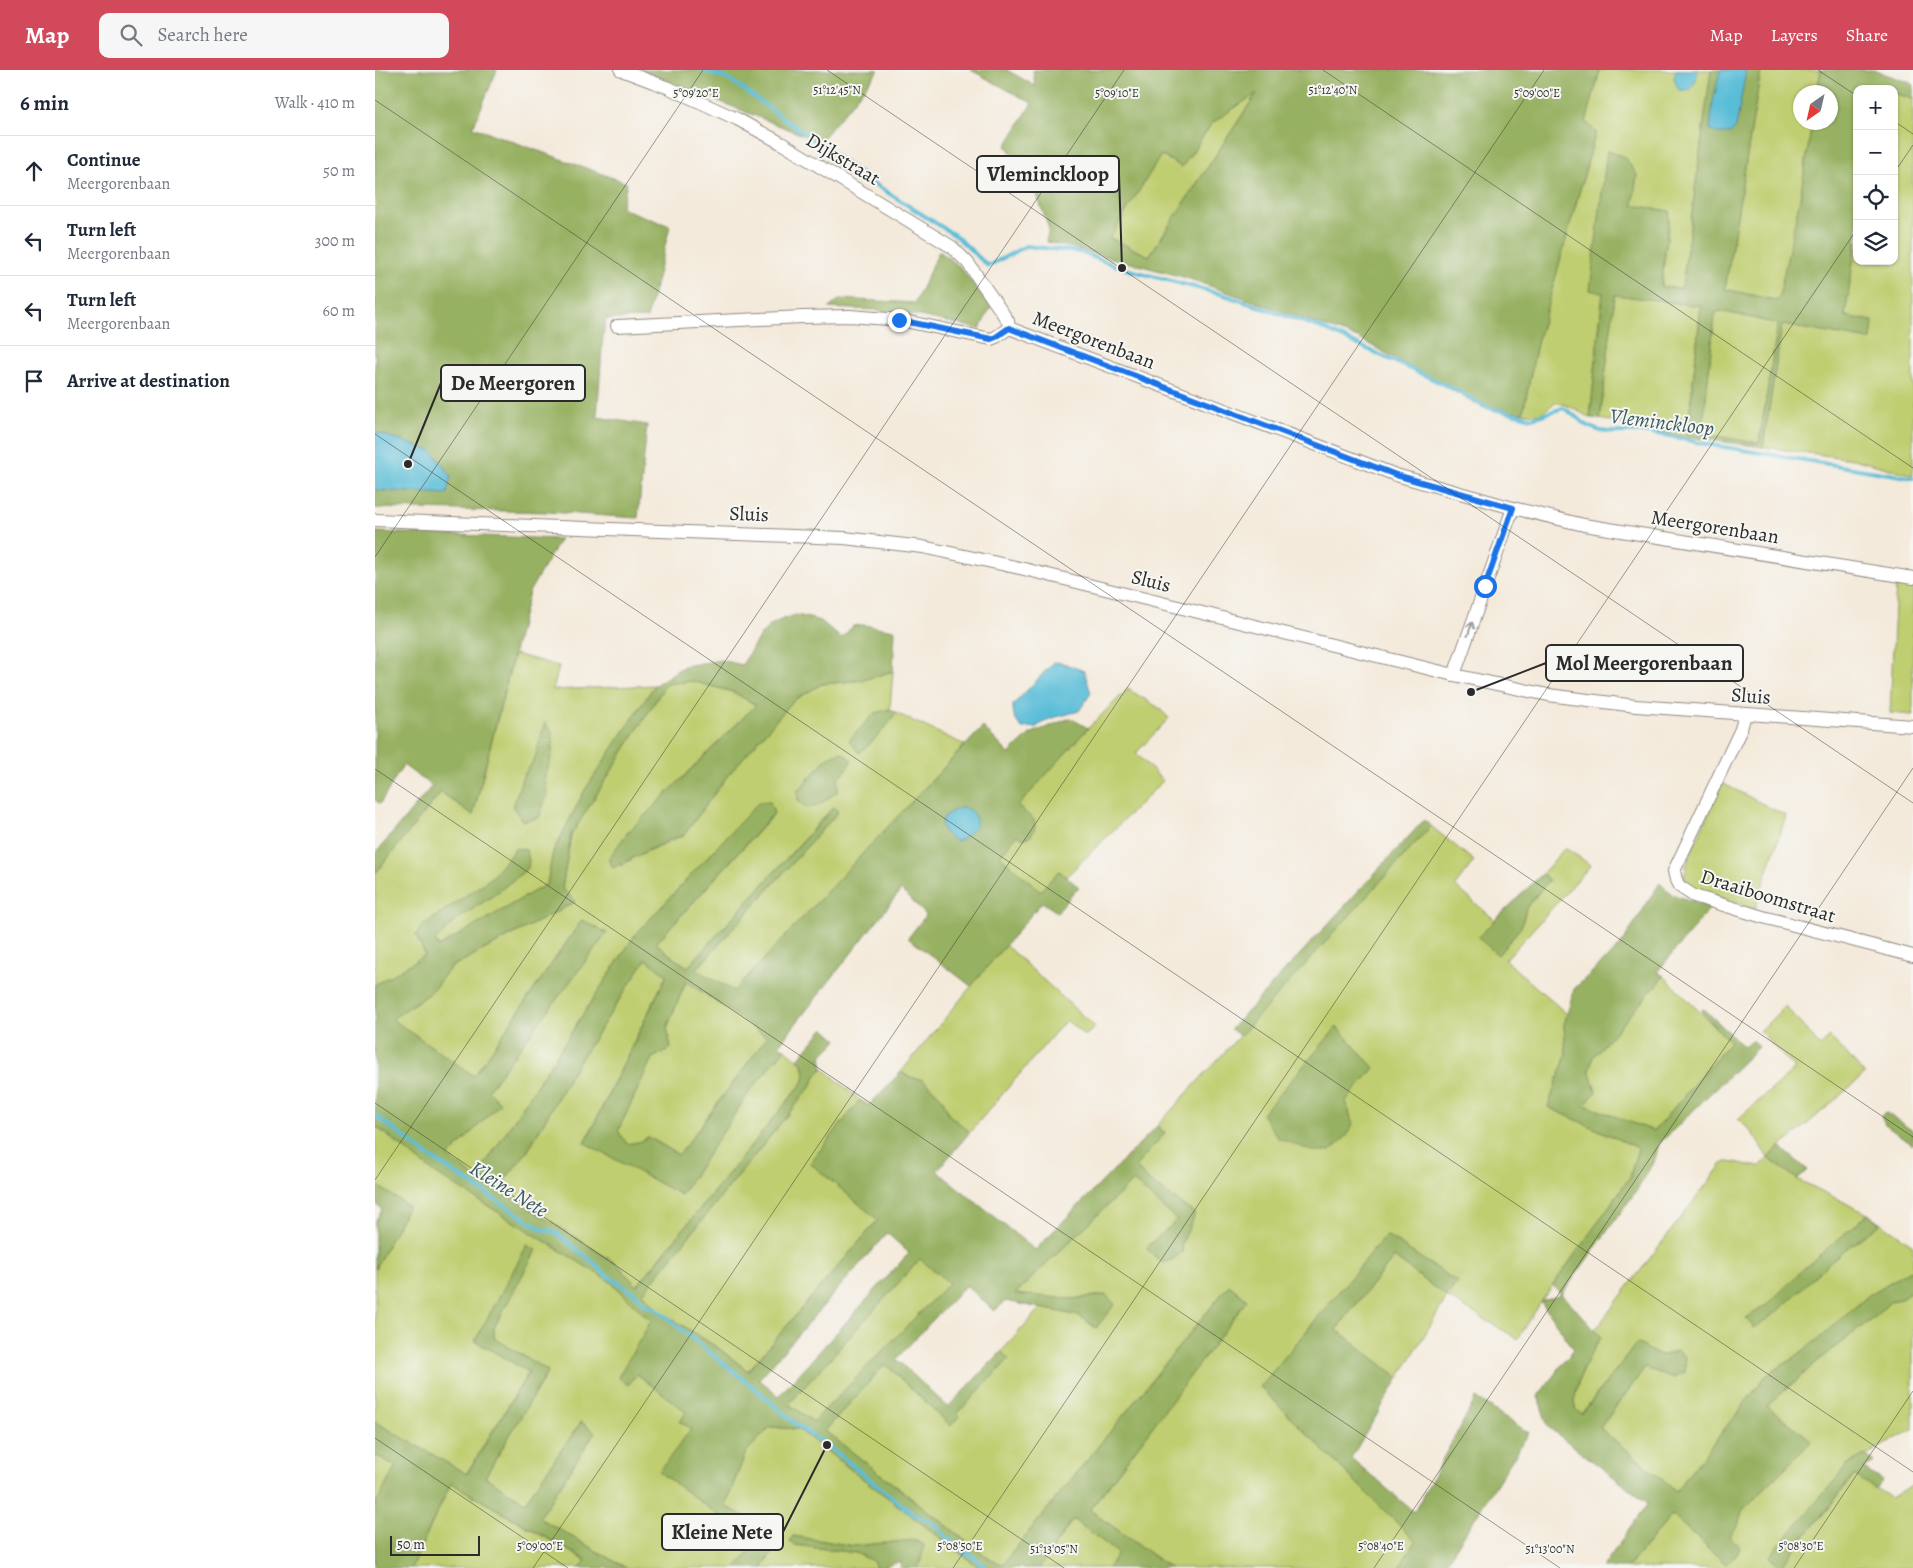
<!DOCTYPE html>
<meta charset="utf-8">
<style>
:root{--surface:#fff;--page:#f6f6f7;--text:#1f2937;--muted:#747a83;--line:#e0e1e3;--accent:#d1495b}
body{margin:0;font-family:Alegreya,serif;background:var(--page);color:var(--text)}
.controls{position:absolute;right:15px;top:15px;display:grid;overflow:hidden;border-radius:10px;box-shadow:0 1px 4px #0004}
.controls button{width:45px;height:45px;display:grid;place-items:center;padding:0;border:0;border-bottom:1px solid var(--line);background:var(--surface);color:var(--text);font:25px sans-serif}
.compass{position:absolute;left:1418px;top:15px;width:45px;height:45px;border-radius:50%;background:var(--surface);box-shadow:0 1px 4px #0004;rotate:214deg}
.scale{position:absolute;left:15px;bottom:12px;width:90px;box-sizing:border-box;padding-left:5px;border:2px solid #2b2b2b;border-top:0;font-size:14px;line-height:18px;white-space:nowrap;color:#2b2b2b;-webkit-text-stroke:4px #f6f6f2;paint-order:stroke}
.stop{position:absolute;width:15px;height:15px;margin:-11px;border:4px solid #1a73e8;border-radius:50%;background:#fff}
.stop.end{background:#1a73e8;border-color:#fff;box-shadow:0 1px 5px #0008}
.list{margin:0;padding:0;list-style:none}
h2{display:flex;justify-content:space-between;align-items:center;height:65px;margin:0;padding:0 20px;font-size:21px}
h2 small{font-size:16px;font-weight:400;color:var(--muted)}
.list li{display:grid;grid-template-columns:32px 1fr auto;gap:15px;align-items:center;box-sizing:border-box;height:70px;padding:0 20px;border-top:1px solid var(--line)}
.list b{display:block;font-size:19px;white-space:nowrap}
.list p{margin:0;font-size:16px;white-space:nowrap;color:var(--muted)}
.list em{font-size:16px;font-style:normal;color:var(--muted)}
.icon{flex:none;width:28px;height:28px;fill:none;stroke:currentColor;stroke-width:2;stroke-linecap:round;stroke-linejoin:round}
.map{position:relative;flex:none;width:1538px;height:1498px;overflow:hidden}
header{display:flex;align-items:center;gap:30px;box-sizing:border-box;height:70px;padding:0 25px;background:var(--accent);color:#fff}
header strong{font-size:24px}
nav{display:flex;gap:28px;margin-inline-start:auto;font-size:18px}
.search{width:350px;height:45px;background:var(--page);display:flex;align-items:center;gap:12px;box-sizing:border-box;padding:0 18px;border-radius:10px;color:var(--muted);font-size:19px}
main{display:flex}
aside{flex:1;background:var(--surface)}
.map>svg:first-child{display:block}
.green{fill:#bfce70;stroke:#757c4e;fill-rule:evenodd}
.forest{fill:#97b162;stroke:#616e46;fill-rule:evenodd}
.water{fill:#5abdd8;stroke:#427482}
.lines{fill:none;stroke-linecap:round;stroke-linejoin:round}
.stream{stroke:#5abdd8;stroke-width:4}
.minor-casing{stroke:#908a83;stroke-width:14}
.minor{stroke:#fff;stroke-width:12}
.oneway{stroke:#a0a0a0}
.route{stroke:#1a73e8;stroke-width:6}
.ticks{fill:none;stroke:#2b2b2b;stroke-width:1;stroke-opacity:0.45}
.labels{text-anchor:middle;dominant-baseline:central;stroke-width:4;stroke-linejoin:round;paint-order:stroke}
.street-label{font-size:20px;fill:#2b2b2b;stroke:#f6f6f2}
.water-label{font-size:21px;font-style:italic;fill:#39575f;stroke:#f6f6f2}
.ticks-label{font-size:12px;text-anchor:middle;fill:#2b2b2b;stroke:#f6f6f2;stroke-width:4;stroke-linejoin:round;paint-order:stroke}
.leader{fill:none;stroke:#2b2b2b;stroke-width:2}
.callout-dot{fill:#2b2b2b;stroke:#f6f6f2;stroke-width:2}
.callout{fill:#f6f6f2;stroke:#2b2b2b;stroke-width:2}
.callout-label{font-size:21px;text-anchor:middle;font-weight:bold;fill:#2b2b2b}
</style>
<header>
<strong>Map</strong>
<div class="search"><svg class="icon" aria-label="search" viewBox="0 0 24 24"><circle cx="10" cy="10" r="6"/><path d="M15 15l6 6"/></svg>Search here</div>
<nav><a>Map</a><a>Layers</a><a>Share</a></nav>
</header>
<main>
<aside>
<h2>6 min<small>Walk · 410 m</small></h2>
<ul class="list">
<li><svg class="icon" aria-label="ahead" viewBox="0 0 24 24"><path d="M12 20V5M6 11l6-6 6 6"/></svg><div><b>Continue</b><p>Meergorenbaan</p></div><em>50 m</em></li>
<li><svg class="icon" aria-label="left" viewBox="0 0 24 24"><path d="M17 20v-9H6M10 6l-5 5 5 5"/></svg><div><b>Turn left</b><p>Meergorenbaan</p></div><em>300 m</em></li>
<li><svg class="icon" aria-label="left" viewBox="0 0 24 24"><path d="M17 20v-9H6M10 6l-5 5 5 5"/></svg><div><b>Turn left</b><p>Meergorenbaan</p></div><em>60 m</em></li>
<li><svg class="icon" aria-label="arrive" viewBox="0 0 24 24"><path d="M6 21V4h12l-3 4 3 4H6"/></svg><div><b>Arrive at destination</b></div></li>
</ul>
</aside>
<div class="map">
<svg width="1538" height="1498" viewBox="0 0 1538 1498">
<rect width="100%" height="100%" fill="#f6f6f2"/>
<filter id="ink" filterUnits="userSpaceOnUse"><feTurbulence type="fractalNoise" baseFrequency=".02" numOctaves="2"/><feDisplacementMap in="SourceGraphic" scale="10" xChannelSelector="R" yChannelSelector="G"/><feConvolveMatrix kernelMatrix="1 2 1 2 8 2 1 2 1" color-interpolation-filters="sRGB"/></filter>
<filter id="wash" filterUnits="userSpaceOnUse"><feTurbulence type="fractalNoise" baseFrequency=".0096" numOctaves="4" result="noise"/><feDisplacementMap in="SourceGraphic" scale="20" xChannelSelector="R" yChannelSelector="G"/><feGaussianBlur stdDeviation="1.12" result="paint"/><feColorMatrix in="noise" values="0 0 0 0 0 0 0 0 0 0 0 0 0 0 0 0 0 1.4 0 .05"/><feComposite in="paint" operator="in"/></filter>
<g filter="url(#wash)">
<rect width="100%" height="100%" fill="#f4eadb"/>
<g class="green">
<polygon points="1225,0 1336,0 1307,218 1286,217 1295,141 1215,220 1228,222 1215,348 1196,337 1181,332 1165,344 1148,343 1162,273 1221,62 1211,52"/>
<polygon points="1386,0 1446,0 1442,22 1426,22 1426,52 1437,53 1425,128 1404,231 1350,219"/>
<polygon points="883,21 774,186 734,168 786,85 807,97 837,53"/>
<polygon points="1519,23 1538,29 1538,405 1478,389 1388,377 1407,255 1496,270 1470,246 1482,165 1482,191 1519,191"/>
<polygon points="1240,224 1326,236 1312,367 1225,349"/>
<polygon points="1346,241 1403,254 1384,373 1327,365 1340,243"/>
<polygon points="1521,512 1538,515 1538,645 1515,643"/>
<polygon points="139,584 184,596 178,620 280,615 210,720 178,782 172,814 64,877 60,871 81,850 119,825 153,798 141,778 116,808 46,857 41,866 51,885 0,915 0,804 66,722 98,745"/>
<path d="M518 601 515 639 499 643 515 652 521 643 590 675 359 922 320 901 463 742 458 737 313 897 300 889 281 873 399 744 260 865 101 1108 73 1087 125 1033 112 1020 231 863 207 850 99 1006 16 949 56 922 76 897 200 832 187 818 196 765 291 614 317 611 358 622 381 635 253 762 246 796 263 785 309 765 353 705 419 630 447 614 488 610ZM453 687 463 721 442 736 423 731 422 722Z"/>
<polygon points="753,619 784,638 794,648 761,683 788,711 691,807 684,801 666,821 624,786 642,765 659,750 642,736 713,658"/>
<polygon points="1347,713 1411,746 1380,839 1316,818 1309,806 1313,790"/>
<polygon points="1056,756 1099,791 1080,816 1120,850 1103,867 1146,857 1151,838 1174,810 1167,804 1190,778 1216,795 1130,890 1192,944 1189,955 1191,985 1173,1037 1263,1078 1255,1107 1166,1232 1143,1269 1072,1227 1024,1308 961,1260 1019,1187 1072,1227 1082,1212 1011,1165 885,1317 1041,1471 1024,1498 795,1498 715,1440 872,1230 854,1215 628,1494 616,1490 450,1361 510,1294 581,1344 634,1289 626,1282 665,1238 705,1246 722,1258 731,1225 696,1229 639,1225 758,1111 803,1150 771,1178 807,1183 807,1173 820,1144 776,1112 760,1096 790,1063 782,1056"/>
<polygon points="630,875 720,957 710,966 691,950 595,1062 574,1045 567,1028 548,1010 534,1007 526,1002"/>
<path d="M271 889 292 904 210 1072 306 1125 377 1018 410 979C423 990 432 992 429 1011L262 1216 242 1194 123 1118 152 1082 197 1002Z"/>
<polygon points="1289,906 1355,972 1279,1061 1209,1035 1221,1022 1214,999 1218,987"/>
<polygon points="311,911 392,967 304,1085 274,1067 264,1072 252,1074 243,1061 277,988 296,978 292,958"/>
<path d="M1410 936 1445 976 1455 967 1490 1004 1393 1088 1422 1109 1493 1144 1538 1175V1205L1535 1200 1494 1225 1447 1266 1420 1287 1391 1306 1301 1421 1225 1358 1270 1298 1302 1281 1285 1286 1262 1273 1206 1344 1200 1339C1198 1312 1213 1289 1226 1267L1220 1260 1347 1094 1354 1091 1384 1097 1393 1088 1376 1061 1363 1049 1420 999 1385 961Z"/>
<polygon points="448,998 485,1030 436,1093 503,1150 373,1301 346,1280 283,1240 268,1223 436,1016 441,1006"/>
<polygon points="0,1056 60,1103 236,1212 277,1252 243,1307 262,1304 311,1342 316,1359 285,1402 345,1446 383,1453 350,1436 371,1382 395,1357 423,1359 605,1498 542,1498 546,1490 539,1470 479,1476 418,1466 420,1475 481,1483 498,1491 501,1498 387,1498 402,1474 387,1465 361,1498 251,1498 164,1448 220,1362 206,1352 150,1432 110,1407 173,1301 119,1268 119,1258 153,1175 101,1271 154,1302 91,1404 0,1352 0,1199 33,1136 0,1114"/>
<polygon points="545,1188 575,1212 438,1352 414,1334"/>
<polygon points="1538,1221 1538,1359 1473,1395 1405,1497 1480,1405 1516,1428 1538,1415 1538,1498 1252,1498 1297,1445 1351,1494 1353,1466 1363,1456 1367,1441 1437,1371 1392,1336 1451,1284 1498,1248 1516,1231 1526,1229"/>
<polygon points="0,1385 21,1396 0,1436"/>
<polygon points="76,1413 211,1491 205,1498 36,1498"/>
<polygon points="698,1449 743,1483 733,1498 664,1498"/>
</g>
<g class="forest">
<polygon points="0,0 122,0 98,57 252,113 246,138 295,156 272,248 231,249 228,265 222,347 272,355 263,448 173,442 0,438 0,420 11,421 57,381 0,362"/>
<polygon points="267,0 504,0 445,72"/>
<path d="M596 0H632L660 16 658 0H1225L1211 52 1221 62 1162 273 1148 343 1109 338 983 268 812 208 695 177 671 172 674 159 656 108 631 76 657 33ZM882 23 774 186 735 168 786 85 807 97 837 53Z"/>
<path d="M1336 0H1386L1350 219 1403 231 1425 128 1437 53 1456 52V22H1442L1446 0H1499L1538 14V29L1519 23V19H1482V165L1470 246 1498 251 1496 270 1407 255 1388 377 1312 367 1326 236 1240 225 1225 349 1215 348 1228 223 1215 220 1232 81 1250 87 1262 105 1258 135 1295 141 1286 217 1307 218ZM1346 241 1403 254 1384 373 1327 364 1340 243Z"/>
<polygon points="564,181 584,196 616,236 605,259 545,246 502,240 454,238 465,229 540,233"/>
<polygon points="0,462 185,469 154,522 98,745 66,722 0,804 0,784 57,716 28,695 5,734 0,730"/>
<path d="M422 545 446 551 466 568 478 556 488 555 520 560 518 601 488 610 447 614 419 630 353 705 309 765 296 769 238 798 233 789 253 762 381 635 358 622 317 611 291 614 196 765 187 818 200 832 76 897 56 922 17 949 99 1006 207 850 232 863 113 1020 125 1033 73 1087 101 1108 260 865 384 732H395L399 743 281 873 300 889 313 897 459 737 463 742 321 900 359 921 504 766 608 657 634 684 655 664 695 648 713 658 643 736 659 750 660 758 656 766 648 769 642 765 625 786 665 821 684 801 704 817 682 842 667 832 596 916 533 868 551 845 526 820 404 975 410 979 377 1018 306 1125 210 1073 292 905 271 889 197 1002 152 1082 123 1118 242 1194 262 1216 429 1011C430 1002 431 994 423 989L449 958 462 970C457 977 451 980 446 987L448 998 441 1006 436 1016 268 1223 283 1240 346 1280 373 1301 503 1150 435 1093 485 1030 494 1035 526 1002 534 1007 548 1010 567 1028 574 1045 595 1062 562 1101 660 1180 782 1056 790 1063 760 1097 776 1112 820 1144 807 1173V1182L797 1190 787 1193 771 1178 802 1150 758 1111 640 1224 696 1229 731 1225 740 1234 721 1258 705 1246 631 1231 619 1241 591 1215 521 1289 573 1337 626 1282 634 1289 582 1344 584 1346 576 1356 510 1294 450 1361 616 1490 628 1494 854 1215 872 1230 715 1440 795 1498H733L743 1483 698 1449 664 1498H605L423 1359 395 1357 371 1382 350 1436 383 1453 381 1460 345 1446 284 1402 316 1359 305 1352 311 1342 262 1304 253 1315 243 1307 276 1251 236 1212 60 1103 0 1055V915L50 885 41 866 46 857 116 808 141 778 151 780 154 790 153 798 119 825 81 850 60 871 63 877 172 814 178 782 210 720 280 615 309 596 346 590 367 595C385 567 386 553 422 545ZM311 911 392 967 304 1085 273 1067 264 1072 252 1074 243 1061 277 988 296 978 292 958ZM512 1163 534 1183 404 1326 384 1309ZM545 1189 574 1213 438 1352 414 1334Z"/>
<path d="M515 639 521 643C511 658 498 672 484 683L474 670 500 643Z"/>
<polygon points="170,652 178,664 177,685 170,707 172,725 164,748 147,751 138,737 147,708 160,688"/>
<polygon points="466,682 477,690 469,703 463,707 463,721 442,736 432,738 423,731 422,722 453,687"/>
<polygon points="1049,750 1056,756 865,966 856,959"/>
<polygon points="1167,804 1174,810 1151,838 1146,857 1123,885 1103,867"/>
<path d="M1285 813 1296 824 1336 837 1282 902 1289 906 1218 987 1214 1000 1221 1022 1210 1035 1279 1061 1355 972 1326 941 1329 939 1369 977 1377 970 1383 977 1284 1074 1280 1089 1264 1117 1187 1224 1226 1267C1213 1289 1198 1312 1200 1339L1207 1344 1262 1273 1285 1286 1302 1281 1310 1287V1302L1299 1308 1270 1298 1225 1358 1301 1421 1391 1306 1420 1287 1447 1266 1494 1225 1535 1200 1538 1205V1221L1526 1229 1516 1231 1498 1248 1451 1284 1392 1336 1437 1371 1367 1441 1363 1456 1354 1466 1365 1477 1362 1485 1351 1494 1297 1445 1252 1498H1227L1273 1433 1173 1357 1163 1326 1199 1279 1166 1232 1186 1225 1178 1215 1255 1107 1263 1078 1173 1037 1191 985 1189 955 1199 919 1245 876Z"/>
<polygon points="962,957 999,998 971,1031 978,1055 971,1067 955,1081 937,1081 903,1068 887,1044"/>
<polygon points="1510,1042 1538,1061 1538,1075 1510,1055 1506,1046"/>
<polygon points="1405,1077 1433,1100 1422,1109 1393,1088"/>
<polygon points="0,1114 33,1136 0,1199 0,1152 7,1139 0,1134"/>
<path d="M1493 1144 1505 1154C1493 1164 1479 1172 1467 1182 1436 1206 1412 1238 1379 1258L1371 1248 1393 1234 1428 1199Z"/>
<polygon points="1011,1165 1082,1212 1072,1227 1019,1187 961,1259 1024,1308 976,1388 1039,1442 1101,1328 1154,1363 1068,1498 1024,1498 1040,1471 885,1317"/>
<polygon points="152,1175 161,1180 119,1258 119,1268 173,1301 110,1407 150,1432 206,1352 220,1362 164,1448 251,1498 205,1498 211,1490 76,1413 36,1498 0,1498 0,1436 21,1396 0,1385 0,1352 92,1404 154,1302 100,1271"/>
<polygon points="1490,1384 1499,1392 1489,1399 1507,1411 1501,1419 1479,1405 1405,1497 1394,1487 1473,1395"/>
<polygon points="387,1464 402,1474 387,1498 361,1498"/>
<path d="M418 1466 479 1476 539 1470 549 1475 546 1490 542 1498H525L526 1492C516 1493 511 1498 501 1498L498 1491 481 1483 420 1475 415 1471Z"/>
</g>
<g class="water">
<polygon points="1301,0 1322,0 1321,10 1315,20 1304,20 1299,9"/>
<path d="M1345 0H1371L1361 57C1356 66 1343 65 1335 60L1338 33Z"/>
<polygon points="0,362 57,381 76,406 72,424 0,420"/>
<path d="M679 592 688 593 709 601 716 623 704 641 674 649 661 657 647 658C640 651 638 646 638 635Z"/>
<path d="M588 737C597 741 602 745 601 756L589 768 582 771C572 767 561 757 570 746 574 742 583 739 588 737Z"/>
</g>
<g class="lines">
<g class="stream">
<path d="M326 0 354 9 501 115 581 166 613 196 651 176 705 182 747 198 849 225 944 257 1077 318 1111 337 1157 348 1188 338C1198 343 1208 354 1217 358 1233 365 1251 361 1267 362 1287 364 1306 368 1325 373L1538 408"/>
<polyline points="0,1045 52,1085 166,1159 180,1162 218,1192 230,1204 262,1225 269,1234 282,1239 299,1253"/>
<polyline points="301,1255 383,1321 424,1357 452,1375 538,1444 560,1454 572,1468 583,1476 589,1483 598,1486 611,1498"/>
</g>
</g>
</g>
<g filter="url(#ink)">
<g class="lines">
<g class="minor-casing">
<g id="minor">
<polyline points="246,0 294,18 362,49 406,73 577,177 593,193 633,251 634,258"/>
<polyline points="242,256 428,247 475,246 525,250 616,269 621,267 634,258"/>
<polyline points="634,258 1021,405 1138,438 1209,455 1538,508"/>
<polyline points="0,450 469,468 548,477 649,499 1079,605 1173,625 1261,636 1538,656"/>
<polyline points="1079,605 1138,438"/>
<polyline points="1370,644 1366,659 1299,801 1301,810 1304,816 1319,826 1388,847 1538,886"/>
</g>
</g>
<use href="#minor" class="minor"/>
</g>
<defs><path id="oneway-shaft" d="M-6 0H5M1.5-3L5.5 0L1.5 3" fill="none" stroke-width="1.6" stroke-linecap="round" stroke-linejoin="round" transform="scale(1.25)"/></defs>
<use class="oneway" href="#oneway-shaft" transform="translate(1095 559) rotate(-71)"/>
</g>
<g class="lines" filter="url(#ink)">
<polyline class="route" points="524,250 616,269 621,267 634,258 1021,405 1138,438 1110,516"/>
</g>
<path class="ticks" d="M452 0 1538 733M948 0 1538 398M1443 0 1482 26M0 30 1538 1067M1519 51 1538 64M1519 103 1538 75M0 364 1538 1402M0 487 328 0M0 699 1185 1498M0 1033 689 1498M0 1110 749 0M0 1368 193 1498M158 1498 1169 0M578 1498 1482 159M999 1498 1538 698M1419 1498 1538 1321"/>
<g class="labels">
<g class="street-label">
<text transform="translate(468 89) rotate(31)">Dijkstraat</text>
<text transform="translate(719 270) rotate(21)">Meergorenbaan</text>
<text transform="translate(374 444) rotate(2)">Sluis</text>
<text transform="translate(1340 457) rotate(9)">Meergorenbaan</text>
<text transform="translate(776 511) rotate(14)">Sluis</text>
<text transform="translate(1376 626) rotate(4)">Sluis</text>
<text transform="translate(1393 826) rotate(17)">Draaiboomstraat</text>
</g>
<g class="water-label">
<text transform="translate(1287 352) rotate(7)">Vleminckloop</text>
<text transform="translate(134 1119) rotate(32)">Kleine Nete</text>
</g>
</g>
<g class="ticks-label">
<text x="462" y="24">51°12'45"N</text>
<text x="958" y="24">51°12'40"N</text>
<text x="321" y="27">5°09'20"E</text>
<text x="742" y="27">5°09'10"E</text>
<text x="1162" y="27">5°09'00"E</text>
<text x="165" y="1480">5°09'00"E</text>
<text x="585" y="1480">5°08'50"E</text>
<text x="1006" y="1480">5°08'40"E</text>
<text x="1426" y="1480">5°08'30"E</text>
<text x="679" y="1483">51°13'05"N</text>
<text x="1175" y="1483">51°13'00"N</text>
</g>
<path class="leader" d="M747 198L744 104M33 394L66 313M1096 622L1171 593M452 1375L408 1462"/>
<g class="callout-dot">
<circle cx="747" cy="198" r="5"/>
<circle cx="33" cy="394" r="5"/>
<circle cx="1096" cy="622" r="5"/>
<circle cx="452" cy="1375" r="5"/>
</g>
<g class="callout">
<rect x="602" y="86" width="142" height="36" rx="5"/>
<rect x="66" y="295" width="144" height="36" rx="5"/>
<rect x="1171" y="575" width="197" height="36" rx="5"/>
<rect x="287" y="1444" width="121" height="36" rx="5"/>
</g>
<g class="callout-label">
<text x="673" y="111">Vleminckloop</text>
<text x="138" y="320">De Meergoren</text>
<text x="1269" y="600">Mol Meergorenbaan</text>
<text x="347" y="1469">Kleine Nete</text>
</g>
</svg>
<div class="controls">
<button>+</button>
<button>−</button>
<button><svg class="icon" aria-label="locate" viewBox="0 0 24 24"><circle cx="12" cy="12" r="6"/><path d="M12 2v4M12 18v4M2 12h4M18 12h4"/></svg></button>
<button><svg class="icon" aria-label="layers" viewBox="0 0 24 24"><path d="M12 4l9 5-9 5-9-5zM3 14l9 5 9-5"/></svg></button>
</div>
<svg class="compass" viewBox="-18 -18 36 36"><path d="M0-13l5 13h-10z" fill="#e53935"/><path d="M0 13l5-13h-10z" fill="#747a83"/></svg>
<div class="scale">50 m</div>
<div class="stop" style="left:1110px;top:516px"></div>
<div class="stop end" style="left:524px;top:250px"></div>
</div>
</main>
